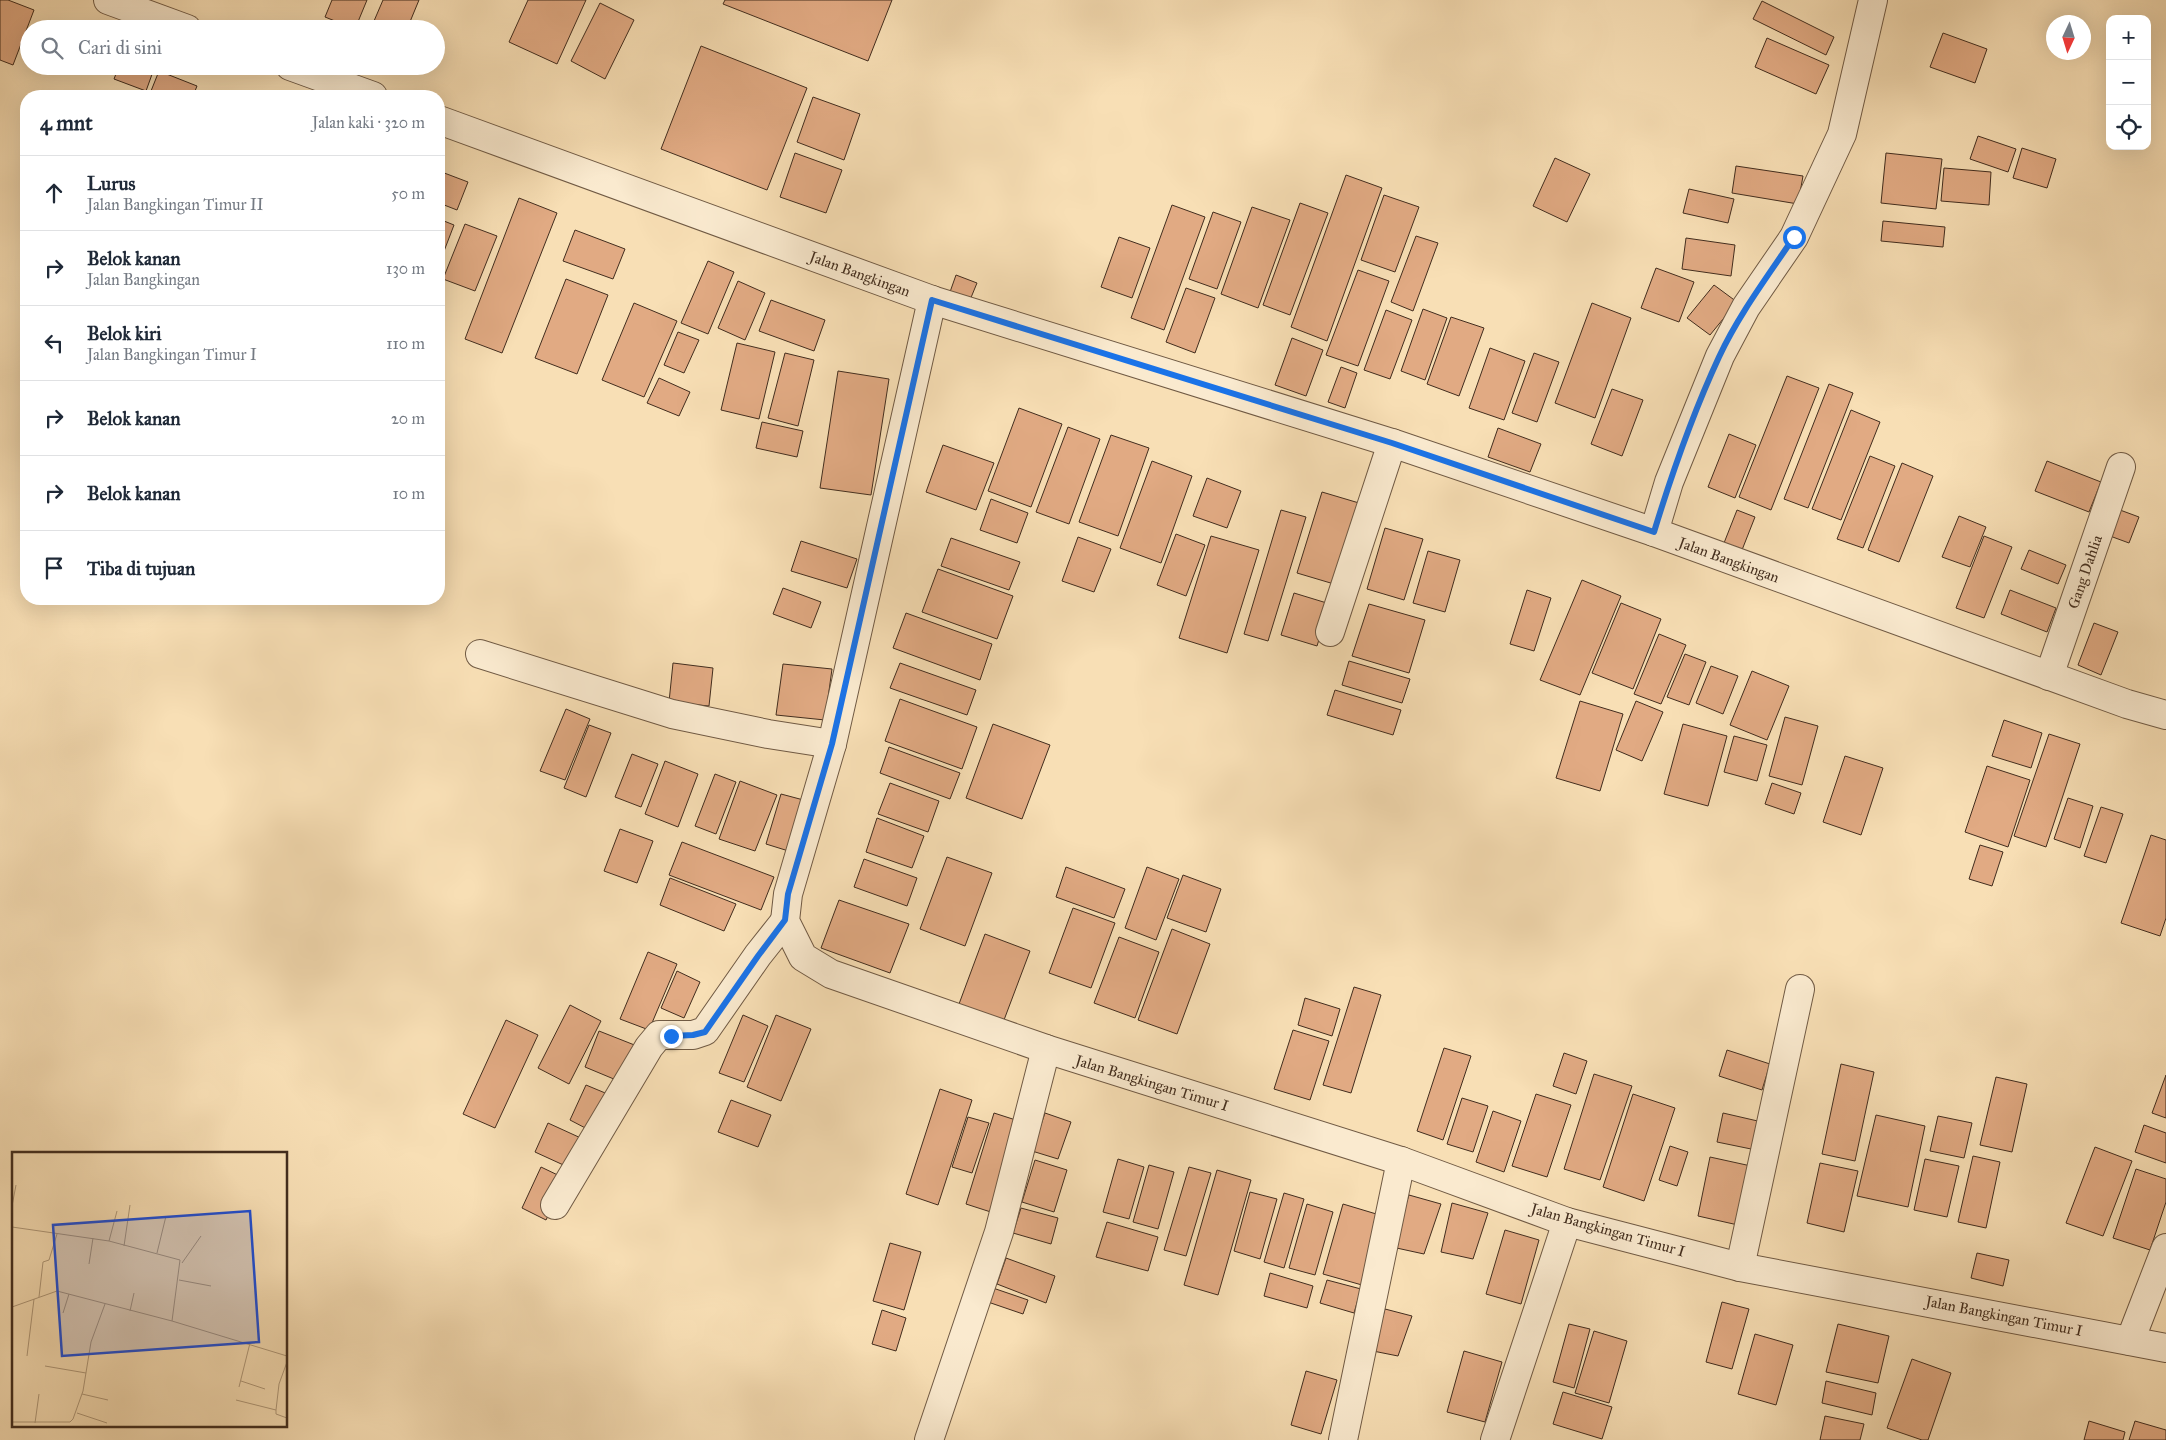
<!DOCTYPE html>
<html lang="id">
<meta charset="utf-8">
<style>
:root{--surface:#fff;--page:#f6f6f7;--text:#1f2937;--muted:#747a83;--line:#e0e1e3}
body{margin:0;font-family:"IM FELL Great Primer",serif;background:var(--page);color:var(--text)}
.controls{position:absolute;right:15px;top:15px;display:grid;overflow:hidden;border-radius:10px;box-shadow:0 5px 20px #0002}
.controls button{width:45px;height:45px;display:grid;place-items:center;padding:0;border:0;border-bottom:1px solid var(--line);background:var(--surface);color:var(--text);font:25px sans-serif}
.compass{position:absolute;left:2046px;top:15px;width:45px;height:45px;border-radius:50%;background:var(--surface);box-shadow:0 5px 20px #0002;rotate:184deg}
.stop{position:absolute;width:15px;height:15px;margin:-11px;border:4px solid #1a73e8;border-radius:50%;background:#fff}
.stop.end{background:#1a73e8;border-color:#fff;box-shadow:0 1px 5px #0008}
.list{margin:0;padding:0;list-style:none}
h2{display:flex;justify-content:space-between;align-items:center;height:65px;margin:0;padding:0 20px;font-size:21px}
h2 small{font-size:16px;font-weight:400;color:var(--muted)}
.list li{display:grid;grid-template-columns:32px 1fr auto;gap:15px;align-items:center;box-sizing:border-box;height:75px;padding:0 20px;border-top:1px solid var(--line)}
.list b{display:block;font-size:19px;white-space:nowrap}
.list p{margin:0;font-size:16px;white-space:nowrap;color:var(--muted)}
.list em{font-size:16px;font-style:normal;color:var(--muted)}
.icon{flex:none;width:28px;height:28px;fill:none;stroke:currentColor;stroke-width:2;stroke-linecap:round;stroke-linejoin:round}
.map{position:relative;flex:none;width:2166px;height:1440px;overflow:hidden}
.search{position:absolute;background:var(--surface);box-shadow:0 5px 20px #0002;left:20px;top:20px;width:425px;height:55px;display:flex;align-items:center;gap:12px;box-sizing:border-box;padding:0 18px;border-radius:28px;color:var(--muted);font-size:19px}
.panel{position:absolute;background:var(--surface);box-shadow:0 5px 20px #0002;left:20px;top:90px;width:425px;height:515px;border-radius:20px}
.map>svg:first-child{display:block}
.building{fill:#e1aa83;stroke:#422d1e}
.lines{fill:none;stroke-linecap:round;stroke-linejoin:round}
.minor-casing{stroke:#705a44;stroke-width:30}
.minor{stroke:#faeacf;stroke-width:28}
.route{stroke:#1a73e8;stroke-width:6}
.labels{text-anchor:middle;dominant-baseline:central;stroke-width:4.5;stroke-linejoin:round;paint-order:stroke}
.street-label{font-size:15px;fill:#422d1e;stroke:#faeacf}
.inset-road{fill:none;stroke:#af9879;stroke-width:1}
.view{fill:#1d4ed8;fill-opacity:0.15;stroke:#1d4ed8;stroke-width:2.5}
.inset-edge{fill:none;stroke:#422d1e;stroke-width:2.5}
</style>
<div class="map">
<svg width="2166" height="1440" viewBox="0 0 2166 1440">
<rect width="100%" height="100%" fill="#f8dfb5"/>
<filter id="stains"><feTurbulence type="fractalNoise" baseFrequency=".004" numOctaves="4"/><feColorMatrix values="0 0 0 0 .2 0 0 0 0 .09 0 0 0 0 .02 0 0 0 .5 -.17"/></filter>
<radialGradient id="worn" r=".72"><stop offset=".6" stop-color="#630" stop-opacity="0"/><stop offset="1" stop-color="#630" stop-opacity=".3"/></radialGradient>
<g class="building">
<polygon points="0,0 8,0 34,10 13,65 0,60"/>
<polygon points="332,0 367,0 355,29 325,17"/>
<polygon points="383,0 419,0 407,29 371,28"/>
<polygon points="528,0 586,0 557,64 509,42"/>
<polygon points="725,0 892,0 868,61 723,4"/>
<polygon points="1762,1 1834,37 1826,55 1753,19"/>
<polygon points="600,3 634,20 605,79 571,61"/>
<polygon points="1943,33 1987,49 1975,83 1930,67"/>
<polygon points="1767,38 1829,65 1816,94 1755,67"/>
<polygon points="701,46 807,88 767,190 661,149"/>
<polygon points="119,66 155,66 146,91 114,79"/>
<polygon points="159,71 197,86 193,96 149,96"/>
<polygon points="813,97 860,114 844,160 797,142"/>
<polygon points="1978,136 2016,149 2008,172 1970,159"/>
<polygon points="2022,148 2056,159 2047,188 2013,178"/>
<polygon points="795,153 842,170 826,213 780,197"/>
<polygon points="1886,153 1942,159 1936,209 1881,203"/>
<polygon points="1555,158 1590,174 1567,222 1533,206"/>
<polygon points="1736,166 1803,176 1798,204 1732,193"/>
<polygon points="1944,168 1991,172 1989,205 1941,201"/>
<polygon points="439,171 468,182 457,210 439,203"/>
<polygon points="1346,175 1382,188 1327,341 1291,327"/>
<polygon points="1689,189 1734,199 1728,223 1683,213"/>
<polygon points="1384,195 1419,207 1395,272 1361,260"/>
<polygon points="519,198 557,213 502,353 465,339"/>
<polygon points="1300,203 1328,213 1290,315 1263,305"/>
<polygon points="1172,205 1205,217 1164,330 1131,318"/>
<polygon points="1252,207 1290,220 1258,308 1221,294"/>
<polygon points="1213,212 1241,222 1217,289 1189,279"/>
<polygon points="439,219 454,225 441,259 439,258"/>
<polygon points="1883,221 1945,227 1943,247 1881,241"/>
<polygon points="465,224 497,236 475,291 443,279"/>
<polygon points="575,230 625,249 613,279 563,261"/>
<polygon points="1416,236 1438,243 1413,311 1391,302"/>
<polygon points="1119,237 1150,248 1132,298 1101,287"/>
<polygon points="1686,238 1735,245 1731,276 1682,269"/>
<polygon points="708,261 734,272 708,334 681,323"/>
<polygon points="1656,268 1694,282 1679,322 1641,308"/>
<polygon points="1358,270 1389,281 1358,366 1326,355"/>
<polygon points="956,275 977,283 970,300 950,292"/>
<polygon points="566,279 608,295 577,374 535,358"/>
<polygon points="738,281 765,293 745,340 718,328"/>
<polygon points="1714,285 1737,302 1710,335 1687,318"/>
<polygon points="1186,288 1215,298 1195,353 1166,342"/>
<polygon points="771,300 825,320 814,351 759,331"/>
<polygon points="634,303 677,321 644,397 602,380"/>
<polygon points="1592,303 1631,318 1595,418 1555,403"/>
<polygon points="1423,309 1447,318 1425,380 1401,371"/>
<polygon points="1386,310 1412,320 1390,379 1364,370"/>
<polygon points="1451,317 1484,328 1459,396 1427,384"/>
<polygon points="678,332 699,340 684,373 664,365"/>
<polygon points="1292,338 1323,350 1306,396 1275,385"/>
<polygon points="737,343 775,352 759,419 721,410"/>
<polygon points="1490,348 1525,361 1504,420 1469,408"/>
<polygon points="785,353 814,360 798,426 768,418"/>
<polygon points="1534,353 1559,362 1537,422 1512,413"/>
<polygon points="1341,367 1357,373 1345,408 1328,402"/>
<polygon points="838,371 889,379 871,495 820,488"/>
<polygon points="1787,376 1819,388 1771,510 1739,497"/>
<polygon points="659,378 690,392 679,416 647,403"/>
<polygon points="1829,384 1853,393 1808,508 1784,499"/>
<polygon points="1612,389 1643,400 1622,456 1591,444"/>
<polygon points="1019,408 1062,424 1031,507 988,491"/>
<polygon points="1851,410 1880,422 1841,520 1812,509"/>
<polygon points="762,422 803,431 797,457 756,448"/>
<polygon points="1068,427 1100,439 1069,524 1036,512"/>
<polygon points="1498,428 1541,444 1530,472 1488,457"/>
<polygon points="1729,434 1756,445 1735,498 1708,487"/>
<polygon points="1111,435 1149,448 1118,536 1079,522"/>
<polygon points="943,445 994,463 976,510 926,492"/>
<polygon points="1870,456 1895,466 1863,548 1837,539"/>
<polygon points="1152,461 1192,476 1161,563 1120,548"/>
<polygon points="2047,461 2101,482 2089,512 2035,491"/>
<polygon points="1902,463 1933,476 1899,562 1868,550"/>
<polygon points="1207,478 1241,491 1227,528 1193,516"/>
<polygon points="1322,492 1359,503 1334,584 1297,573"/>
<polygon points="991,499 1028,513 1017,543 980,530"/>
<polygon points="1281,510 1306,517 1268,641 1244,634"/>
<polygon points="1737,510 1755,517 1742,550 1724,543"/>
<polygon points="2120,510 2139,517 2129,543 2110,536"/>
<polygon points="1959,516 1986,527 1970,567 1942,557"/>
<polygon points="1385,528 1423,539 1404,600 1367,589"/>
<polygon points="1176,534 1205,545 1186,596 1157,585"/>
<polygon points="1211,536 1259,550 1227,653 1179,638"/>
<polygon points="1984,536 2012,547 1984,618 1956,608"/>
<polygon points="1078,537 1111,549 1094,592 1062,581"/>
<polygon points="951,538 1020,562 1009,590 941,566"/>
<polygon points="801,541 857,559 847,588 791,571"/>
<polygon points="2029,550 2066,565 2058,584 2021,569"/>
<polygon points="1428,551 1460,560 1445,612 1413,603"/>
<polygon points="938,569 1013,596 997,639 922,612"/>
<polygon points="1582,580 1621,596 1580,695 1540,680"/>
<polygon points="783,588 821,602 811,628 773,614"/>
<polygon points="1527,590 1551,598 1534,651 1510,644"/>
<polygon points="2010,590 2056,608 2047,632 2001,614"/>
<polygon points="1294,593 1330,604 1317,646 1281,635"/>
<polygon points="1621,603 1661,619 1633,689 1592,673"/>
<polygon points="1369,604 1425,620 1409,673 1352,656"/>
<polygon points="906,613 992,644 980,680 893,648"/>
<polygon points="2094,623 2118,632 2101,675 2078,665"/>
<polygon points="1659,634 1686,645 1661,704 1634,694"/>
<polygon points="1685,654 1706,662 1689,705 1667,697"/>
<polygon points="1349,661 1410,679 1402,703 1342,685"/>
<polygon points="673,663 713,668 709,706 669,702"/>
<polygon points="900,663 976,690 967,715 890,688"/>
<polygon points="783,664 832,669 825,720 776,715"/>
<polygon points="1711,666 1738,676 1723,714 1696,703"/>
<polygon points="1752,671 1789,686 1767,740 1730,725"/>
<polygon points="1335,690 1401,710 1393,735 1327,715"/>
<polygon points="900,699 977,727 962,769 885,741"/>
<polygon points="1580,701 1623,714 1600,791 1556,778"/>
<polygon points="1636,701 1663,712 1642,761 1616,750"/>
<polygon points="566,709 590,719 565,780 540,771"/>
<polygon points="1785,717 1818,726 1802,785 1769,776"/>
<polygon points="2004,720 2042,733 2031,768 1992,756"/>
<polygon points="993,724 1050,745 1022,819 966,798"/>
<polygon points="1683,724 1727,736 1708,806 1664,794"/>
<polygon points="589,725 611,733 586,797 564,788"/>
<polygon points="2049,734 2080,744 2046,847 2014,836"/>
<polygon points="1734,736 1767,745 1757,781 1724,772"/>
<polygon points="889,747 960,773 950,799 880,773"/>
<polygon points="632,754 658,764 641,807 615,797"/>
<polygon points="1845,756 1883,768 1861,835 1823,822"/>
<polygon points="665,761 698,774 678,827 645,814"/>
<polygon points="1987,766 2030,780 2008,847 1965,832"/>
<polygon points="715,774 736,782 716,834 695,826"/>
<polygon points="740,781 777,795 755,851 719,839"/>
<polygon points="890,783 939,801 928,832 878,814"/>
<polygon points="1772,783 1801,793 1794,814 1765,804"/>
<polygon points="781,794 811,802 795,853 766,844"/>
<polygon points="2068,798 2093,806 2080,848 2054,839"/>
<polygon points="2101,807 2123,814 2106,863 2084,856"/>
<polygon points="877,818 924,836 912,868 866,852"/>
<polygon points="620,829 653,841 637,883 604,871"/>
<polygon points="2151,835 2166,840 2166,918 2160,936 2121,923"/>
<polygon points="682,842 774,877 761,910 669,875"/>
<polygon points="1980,845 2003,852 1992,886 1969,879"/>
<polygon points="947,857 992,873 965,946 920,929"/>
<polygon points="864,859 917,878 907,906 854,887"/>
<polygon points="1066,867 1125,889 1114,918 1056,897"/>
<polygon points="1147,867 1179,879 1156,940 1125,928"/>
<polygon points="1183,875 1221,889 1206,932 1167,918"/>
<polygon points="670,878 736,904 724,931 660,905"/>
<polygon points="839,900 909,924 890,973 821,948"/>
<polygon points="1073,908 1115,923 1091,988 1049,973"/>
<polygon points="1172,929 1210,944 1177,1034 1138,1020"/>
<polygon points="985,934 1030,951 1004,1020 959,1004"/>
<polygon points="1119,937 1159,952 1135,1018 1094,1003"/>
<polygon points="648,952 677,964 649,1030 620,1019"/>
<polygon points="677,971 700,982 684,1018 661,1008"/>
<polygon points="1354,987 1381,995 1351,1093 1323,1085"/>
<polygon points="1305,998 1340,1009 1332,1036 1298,1025"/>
<polygon points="570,1005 601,1021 569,1084 538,1068"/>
<polygon points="743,1015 768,1026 744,1082 719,1073"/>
<polygon points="776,1015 811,1029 781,1101 747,1087"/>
<polygon points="506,1020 538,1035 495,1128 463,1114"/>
<polygon points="1293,1030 1329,1041 1310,1100 1274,1089"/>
<polygon points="599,1031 637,1046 621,1082 585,1067"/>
<polygon points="1444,1048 1471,1056 1443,1140 1417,1131"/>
<polygon points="1727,1050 1770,1064 1762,1090 1719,1076"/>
<polygon points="1564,1053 1587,1061 1576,1094 1553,1086"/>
<polygon points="1841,1064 1874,1072 1855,1161 1822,1154"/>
<polygon points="1594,1074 1632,1086 1600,1180 1564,1169"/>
<polygon points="2166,1075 2166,1118 2152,1113"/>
<polygon points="1996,1077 2027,1084 2012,1152 1980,1145"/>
<polygon points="586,1085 610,1095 593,1132 570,1120"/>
<polygon points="940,1089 972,1100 938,1205 906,1194"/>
<polygon points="1536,1094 1571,1105 1547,1177 1512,1166"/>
<polygon points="1633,1094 1675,1108 1644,1201 1603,1187"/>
<polygon points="1462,1098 1488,1106 1473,1152 1447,1144"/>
<polygon points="731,1100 771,1115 758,1147 718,1132"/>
<polygon points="1493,1111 1521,1121 1504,1172 1476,1162"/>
<polygon points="994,1113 1025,1123 997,1214 966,1204"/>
<polygon points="1045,1113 1071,1122 1058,1159 1032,1151"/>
<polygon points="1723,1113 1762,1122 1756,1150 1717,1142"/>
<polygon points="1876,1115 1925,1126 1908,1207 1857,1196"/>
<polygon points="1938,1116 1972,1123 1964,1158 1930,1151"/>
<polygon points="968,1117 989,1123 972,1173 952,1167"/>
<polygon points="548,1123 583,1139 570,1168 535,1152"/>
<polygon points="2144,1125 2166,1133 2166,1163 2135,1152"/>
<polygon points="1670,1146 1688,1152 1677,1186 1659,1180"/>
<polygon points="2095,1147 2132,1161 2103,1236 2066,1223"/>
<polygon points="1973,1156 2000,1162 1986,1228 1958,1222"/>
<polygon points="1710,1157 1751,1166 1738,1225 1698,1216"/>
<polygon points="1118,1159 1144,1167 1129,1219 1103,1212"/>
<polygon points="1925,1159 1959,1166 1947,1217 1914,1210"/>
<polygon points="1035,1160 1067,1170 1054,1212 1022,1202"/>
<polygon points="1820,1163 1858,1171 1844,1232 1807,1223"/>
<polygon points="1149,1165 1174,1172 1158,1229 1133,1222"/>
<polygon points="541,1167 566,1179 546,1220 522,1208"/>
<polygon points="1189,1167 1211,1173 1186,1256 1164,1250"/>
<polygon points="2136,1169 2166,1179 2166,1202 2150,1250 2113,1238"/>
<polygon points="1217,1170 1251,1180 1218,1295 1184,1285"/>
<polygon points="1250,1192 1277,1199 1260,1259 1234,1251"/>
<polygon points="1284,1193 1304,1199 1284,1268 1264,1262"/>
<polygon points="1409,1195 1441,1204 1424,1254 1392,1247"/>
<polygon points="1452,1203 1488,1213 1473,1259 1441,1252"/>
<polygon points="1307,1204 1333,1212 1315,1275 1289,1268"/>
<polygon points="1343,1204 1383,1216 1362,1285 1323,1274"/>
<polygon points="1021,1208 1058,1218 1051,1244 1013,1233"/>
<polygon points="1107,1222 1158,1237 1148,1271 1096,1257"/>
<polygon points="1505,1230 1539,1240 1521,1304 1486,1294"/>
<polygon points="890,1243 921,1252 904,1310 873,1301"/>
<polygon points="1977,1253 2009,1260 2003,1286 1971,1278"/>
<polygon points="1006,1258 1055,1276 1046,1303 997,1284"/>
<polygon points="1270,1273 1313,1286 1307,1308 1264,1296"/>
<polygon points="1327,1280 1361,1289 1354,1313 1320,1303"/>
<polygon points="990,1287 1028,1300 1023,1314 985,1301"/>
<polygon points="1722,1302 1749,1309 1732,1369 1706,1362"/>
<polygon points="1385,1309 1412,1316 1398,1356 1373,1351"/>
<polygon points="882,1310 906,1318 896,1351 872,1344"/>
<polygon points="1569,1324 1590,1329 1574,1388 1553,1382"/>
<polygon points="1838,1324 1889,1336 1878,1383 1826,1372"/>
<polygon points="1594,1331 1627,1341 1609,1403 1575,1393"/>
<polygon points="1755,1334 1793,1345 1776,1405 1738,1394"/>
<polygon points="1464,1351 1502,1362 1485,1422 1447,1412"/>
<polygon points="1912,1359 1951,1373 1928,1440 1922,1440 1887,1428"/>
<polygon points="1306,1371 1337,1380 1321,1434 1291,1425"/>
<polygon points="1826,1381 1876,1393 1872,1415 1822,1403"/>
<polygon points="1563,1392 1612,1407 1602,1439 1553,1424"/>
<polygon points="1825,1416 1864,1424 1860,1440 1820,1440"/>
<polygon points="2089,1421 2125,1432 2123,1440 2084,1440"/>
<polygon points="2135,1421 2166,1430 2166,1440 2129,1440"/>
</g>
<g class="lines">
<g class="minor-casing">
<g id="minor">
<polyline points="108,0 187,29"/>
<polyline points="290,66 373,96"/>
<polyline points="439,120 932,300 1392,443 1654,532 2127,704 2166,715"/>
<polyline points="932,300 832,744 788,894 785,921 803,957 831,974 1046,1049 1401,1161 1567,1222 1740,1267 2166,1348"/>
<polyline points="1654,532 1669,482 1720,356 1746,307 1794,237 1842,134 1873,0"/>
<polyline points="1330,632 1392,443"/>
<polyline points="480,654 672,714 768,734 832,744"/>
<polyline points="2049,676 2121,467"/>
<polyline points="555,1205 649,1047 659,1035 693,1035 705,1031 758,955 785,921"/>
<polyline points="1740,1267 1800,989"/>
<polyline points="2130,1341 2166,1248"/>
<polyline points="929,1440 999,1232 1046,1049"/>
<polyline points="1343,1440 1401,1161"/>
<polyline points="1495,1440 1567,1222"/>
</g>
</g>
<use href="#minor" class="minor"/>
</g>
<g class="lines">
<path class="route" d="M671 1036 693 1035 705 1032 758 956 785 920 788 894 832 744 932 300 1392 443 1654 532C1672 473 1693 413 1719 357 1739 314 1768 276 1794 237"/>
</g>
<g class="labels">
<g class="street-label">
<text transform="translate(860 274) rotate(20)">Jalan Bangkingan</text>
<text transform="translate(1729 560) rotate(20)">Jalan Bangkingan</text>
<text transform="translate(2085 572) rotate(-71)">Gang Dahlia</text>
<text transform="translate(1152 1083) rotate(17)">Jalan Bangkingan Timur I</text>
<text transform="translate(1608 1230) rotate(16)">Jalan Bangkingan Timur I</text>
<text transform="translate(2004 1316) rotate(11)">Jalan Bangkingan Timur I</text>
</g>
</g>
<g transform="translate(12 1152)">
<rect width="275" height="275" fill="#f8dfb5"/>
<path class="inset-road" d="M0 54 4 33M0 75 97 89 168 108 160 169M97 89 105 59M112 94 118 53M145 101 154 64M170 111 189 84M77 112 81 86M167 128 199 134M27 145 31 110 37 108 45 82M0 155 45 139 160 169 275 204M118 159 122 141M51 161 57 142M15 204 22 147M33 214 74 221M229 229 253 237M227 235 238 191M70 242 96 248M224 248 264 258V262L275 266M264 258 267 232 275 210M65 261 95 271M0 270H58L61 267 71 239 79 190 93 152M23 271 27 242"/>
<path class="view" d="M238 59 247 190 50 204 41 73Z"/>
<rect width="275" height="275" class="inset-edge"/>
</g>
<rect width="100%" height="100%" filter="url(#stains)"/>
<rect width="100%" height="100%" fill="url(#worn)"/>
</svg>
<div class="controls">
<button>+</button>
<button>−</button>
<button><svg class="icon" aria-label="locate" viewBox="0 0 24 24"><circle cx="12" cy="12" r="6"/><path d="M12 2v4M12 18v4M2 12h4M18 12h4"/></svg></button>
</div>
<svg class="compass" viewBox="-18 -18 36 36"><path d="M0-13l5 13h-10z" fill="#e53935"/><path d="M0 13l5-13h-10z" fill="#747a83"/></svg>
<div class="stop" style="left:1794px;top:237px"></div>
<div class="stop end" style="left:671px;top:1036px"></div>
<div class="search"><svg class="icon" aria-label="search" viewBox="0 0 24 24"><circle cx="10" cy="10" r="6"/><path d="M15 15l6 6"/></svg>Cari di sini</div>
<section class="panel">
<h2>4 mnt<small>Jalan kaki · 320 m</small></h2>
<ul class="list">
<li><svg class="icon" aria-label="ahead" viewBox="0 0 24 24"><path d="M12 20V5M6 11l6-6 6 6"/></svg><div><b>Lurus</b><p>Jalan Bangkingan Timur II</p></div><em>50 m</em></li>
<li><svg class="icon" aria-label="right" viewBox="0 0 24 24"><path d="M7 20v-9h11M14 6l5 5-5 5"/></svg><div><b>Belok kanan</b><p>Jalan Bangkingan</p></div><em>130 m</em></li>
<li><svg class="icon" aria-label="left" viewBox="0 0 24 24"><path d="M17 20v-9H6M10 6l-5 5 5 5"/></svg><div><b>Belok kiri</b><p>Jalan Bangkingan Timur I</p></div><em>110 m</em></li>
<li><svg class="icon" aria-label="right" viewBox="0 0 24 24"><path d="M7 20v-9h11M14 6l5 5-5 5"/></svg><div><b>Belok kanan</b></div><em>20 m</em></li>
<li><svg class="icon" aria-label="right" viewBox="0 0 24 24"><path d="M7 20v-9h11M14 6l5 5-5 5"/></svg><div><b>Belok kanan</b></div><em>10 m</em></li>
<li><svg class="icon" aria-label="arrive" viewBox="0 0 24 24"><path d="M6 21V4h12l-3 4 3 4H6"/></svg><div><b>Tiba di tujuan</b></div></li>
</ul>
</section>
</div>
